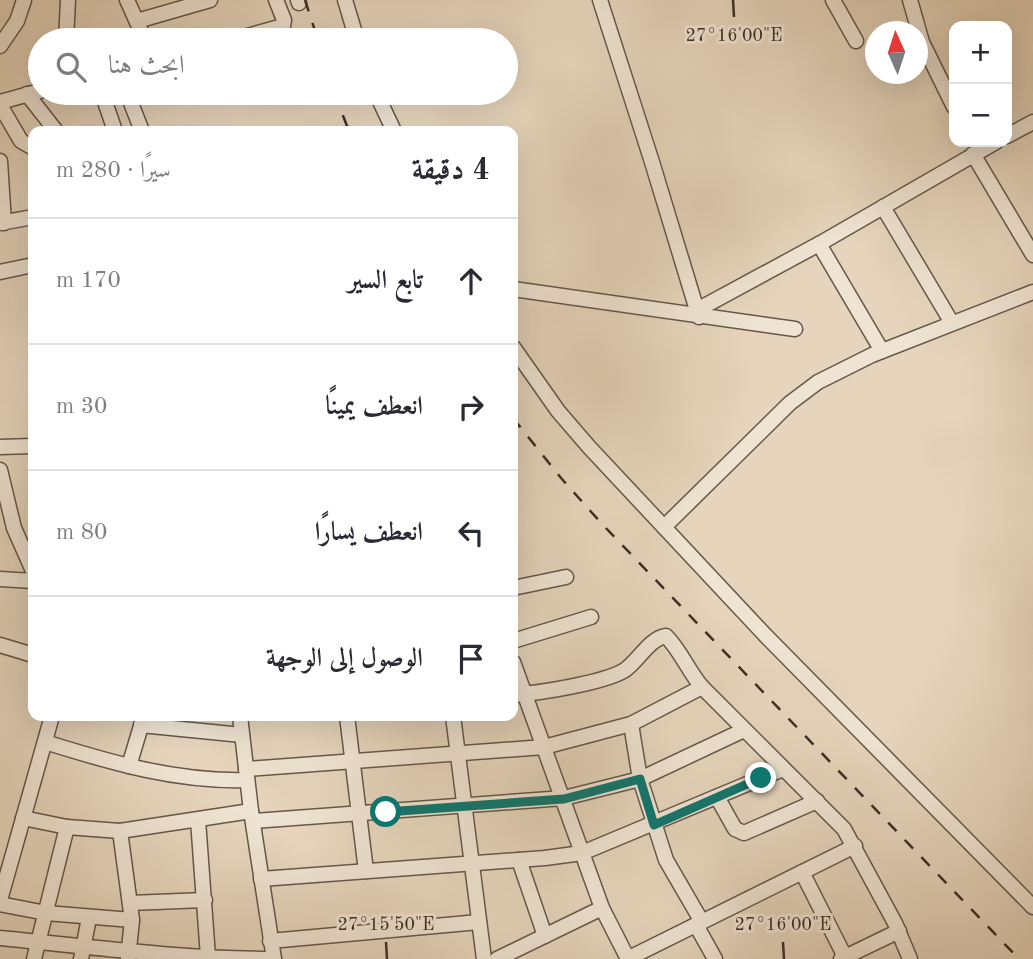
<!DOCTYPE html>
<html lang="ar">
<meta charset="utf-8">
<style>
:root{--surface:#fff;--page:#f2f2f3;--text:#2b2b33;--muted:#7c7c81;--line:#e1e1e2}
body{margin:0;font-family:"Old Standard TT",Amiri,serif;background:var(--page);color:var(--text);direction:rtl}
.controls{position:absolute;right:21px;top:21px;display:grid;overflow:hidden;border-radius:14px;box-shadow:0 7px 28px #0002}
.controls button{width:63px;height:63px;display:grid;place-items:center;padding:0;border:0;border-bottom:2px solid var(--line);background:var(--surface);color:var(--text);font:35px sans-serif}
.compass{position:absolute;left:865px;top:21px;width:63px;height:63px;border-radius:50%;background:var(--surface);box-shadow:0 7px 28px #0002;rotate:357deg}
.stop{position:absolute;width:21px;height:21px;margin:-16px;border:5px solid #0f766e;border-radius:50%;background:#fff}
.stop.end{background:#0f766e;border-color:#fff;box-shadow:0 2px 7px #0008}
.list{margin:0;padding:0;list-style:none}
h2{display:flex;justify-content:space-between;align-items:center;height:91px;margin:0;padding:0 28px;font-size:30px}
h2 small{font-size:23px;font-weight:400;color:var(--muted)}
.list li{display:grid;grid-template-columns:46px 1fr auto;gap:21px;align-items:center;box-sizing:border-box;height:126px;padding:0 28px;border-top:2px solid var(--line)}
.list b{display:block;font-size:26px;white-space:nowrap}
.list em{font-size:23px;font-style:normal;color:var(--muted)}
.icon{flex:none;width:38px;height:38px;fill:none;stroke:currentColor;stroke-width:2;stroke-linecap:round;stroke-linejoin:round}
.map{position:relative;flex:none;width:1033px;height:959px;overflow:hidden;direction:ltr}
.search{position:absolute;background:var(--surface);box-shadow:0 7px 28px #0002;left:28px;top:28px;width:490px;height:77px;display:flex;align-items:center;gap:18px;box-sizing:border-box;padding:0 24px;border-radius:38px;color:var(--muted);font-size:26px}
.panel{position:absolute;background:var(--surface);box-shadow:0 7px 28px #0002;left:28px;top:126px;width:490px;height:595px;border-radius:14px;direction:rtl}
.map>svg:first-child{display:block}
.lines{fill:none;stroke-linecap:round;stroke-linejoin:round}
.minor-casing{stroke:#655849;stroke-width:17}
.minor{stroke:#efe4d3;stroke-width:14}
.rail{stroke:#3a2f23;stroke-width:2.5;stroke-dasharray:12 12;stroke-linecap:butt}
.route{stroke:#0f766e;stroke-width:9}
.ticks{fill:none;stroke:#3a2f23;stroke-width:2.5}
.ticks-label{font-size:18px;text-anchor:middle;fill:#3a2f23;stroke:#efe4d3;stroke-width:6;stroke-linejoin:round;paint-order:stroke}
</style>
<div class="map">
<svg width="1033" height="959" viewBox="0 0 1033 959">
<rect width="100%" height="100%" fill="#e6d5bc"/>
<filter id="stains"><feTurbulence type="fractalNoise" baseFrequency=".00286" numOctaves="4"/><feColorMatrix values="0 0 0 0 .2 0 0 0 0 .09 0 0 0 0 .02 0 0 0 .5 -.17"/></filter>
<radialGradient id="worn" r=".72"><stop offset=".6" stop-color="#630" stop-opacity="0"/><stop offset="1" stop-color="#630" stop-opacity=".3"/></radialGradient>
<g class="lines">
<g class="minor-casing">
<g id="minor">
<polyline points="127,0 145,40"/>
<polyline points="298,0 299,3"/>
<polyline points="345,0 357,40"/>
<polyline points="600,0 652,162 699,317"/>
<polyline points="833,0 856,41"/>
<polyline points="910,0 922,42 954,107"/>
<polyline points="137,21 210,0"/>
<polyline points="66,40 68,0"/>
<polyline points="233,40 283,26 284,20 276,0"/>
<polyline points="0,46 17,21 24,0"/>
<polyline points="102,93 115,131"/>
<polyline points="127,93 142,131"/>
<polyline points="376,93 394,131"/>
<polyline points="27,94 56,131"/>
<polyline points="0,102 40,91"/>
<polyline points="0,105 21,141 33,148"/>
<polyline points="1007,136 1033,122"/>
<polyline points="973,154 1033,255"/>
<polyline points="0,161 4,223"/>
<polyline points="883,207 952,323"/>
<polyline points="0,223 33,217"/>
<polyline points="819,244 882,351"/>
<polyline points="0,272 33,265"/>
<polyline points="513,289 795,329"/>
<polyline points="697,310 819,244 996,142"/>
<polyline points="513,347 558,411 589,447 765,635 1033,907"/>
<polyline points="0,447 33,446"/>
<polyline points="0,470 14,528 33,571"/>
<polyline points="664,527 790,403 818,382 872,355 1033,292"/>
<polyline points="0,579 33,581"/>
<polyline points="513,588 566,577"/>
<polyline points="513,641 591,617"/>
<polyline points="0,645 33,655"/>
<polyline points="513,662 602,908 628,959"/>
<path d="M513 695C539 693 604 683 625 670 638 661 650 638 666 636 681 651 688 671 702 687L844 829 895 923 910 959"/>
<polyline points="240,716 251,811 274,959"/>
<polyline points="347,716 366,871"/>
<polyline points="453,716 484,959"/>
<polyline points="631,724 640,779 666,860 702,922"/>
<polyline points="141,725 242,735"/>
<path d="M45 742C112 763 177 782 247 780"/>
<polyline points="129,766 144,716"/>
<polyline points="246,769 544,747 631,724 702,687"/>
<polyline points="717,797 735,829 744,833 817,801"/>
<polyline points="23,818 67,827 120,831 251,811"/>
<polyline points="198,820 208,957"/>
<polyline points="253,821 564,798 640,779 744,730"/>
<polyline points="120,831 132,920 128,958"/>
<polyline points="519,860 545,936"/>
<polyline points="802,872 845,957"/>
<polyline points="261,879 545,858 582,853 783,769"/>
<polyline points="0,900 52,716"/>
<polyline points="130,903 205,900"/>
<polyline points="0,904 46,913 132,920"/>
<polyline points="696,925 715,959"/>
<path d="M0 938C91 947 183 959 274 959"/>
<polyline points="270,941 479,922"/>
<polyline points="34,959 67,827"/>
<polyline points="81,959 89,918"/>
<polyline points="497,959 602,908"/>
<polyline points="627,959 855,846"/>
<polyline points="841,959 899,931"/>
</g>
</g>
<use href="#minor" class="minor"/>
<g class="rail">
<polyline points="305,0 318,40"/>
<polyline points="334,93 349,131"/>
<polyline points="513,418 561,478 602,524 1019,959"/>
</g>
</g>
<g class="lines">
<polyline class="route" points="386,812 564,799 640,779 654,825 761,778"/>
</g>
<path class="ticks" d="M733 0 734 17M386 942 387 959M783 942 784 959"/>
<g class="ticks-label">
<text x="734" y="41">27°16'00"E</text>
<text x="386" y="930">27°15'50"E</text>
<text x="783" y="930">27°16'00"E</text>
</g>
<rect width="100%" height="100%" filter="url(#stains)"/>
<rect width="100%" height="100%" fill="url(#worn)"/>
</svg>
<div class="controls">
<button>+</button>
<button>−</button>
</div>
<svg class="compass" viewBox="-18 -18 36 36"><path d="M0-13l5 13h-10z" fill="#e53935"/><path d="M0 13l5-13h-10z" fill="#7c7c81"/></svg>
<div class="stop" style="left:386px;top:812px"></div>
<div class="stop end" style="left:761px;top:778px"></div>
<div class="search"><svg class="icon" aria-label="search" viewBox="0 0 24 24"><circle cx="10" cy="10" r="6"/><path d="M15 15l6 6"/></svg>ابحث هنا</div>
<section class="panel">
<h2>4 دقيقة<small>سيرًا · 280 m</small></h2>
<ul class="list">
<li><svg class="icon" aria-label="ahead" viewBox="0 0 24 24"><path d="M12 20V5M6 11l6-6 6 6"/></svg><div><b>تابع السير</b></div><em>170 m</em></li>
<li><svg class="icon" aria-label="right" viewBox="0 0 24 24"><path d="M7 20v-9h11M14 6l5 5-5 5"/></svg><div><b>انعطف يمينًا</b></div><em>30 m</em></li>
<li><svg class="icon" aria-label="left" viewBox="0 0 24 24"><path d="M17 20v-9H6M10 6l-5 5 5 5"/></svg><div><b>انعطف يسارًا</b></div><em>80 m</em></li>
<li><svg class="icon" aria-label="arrive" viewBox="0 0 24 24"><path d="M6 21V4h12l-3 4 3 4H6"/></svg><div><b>الوصول إلى الوجهة</b></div></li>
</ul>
</section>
</div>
